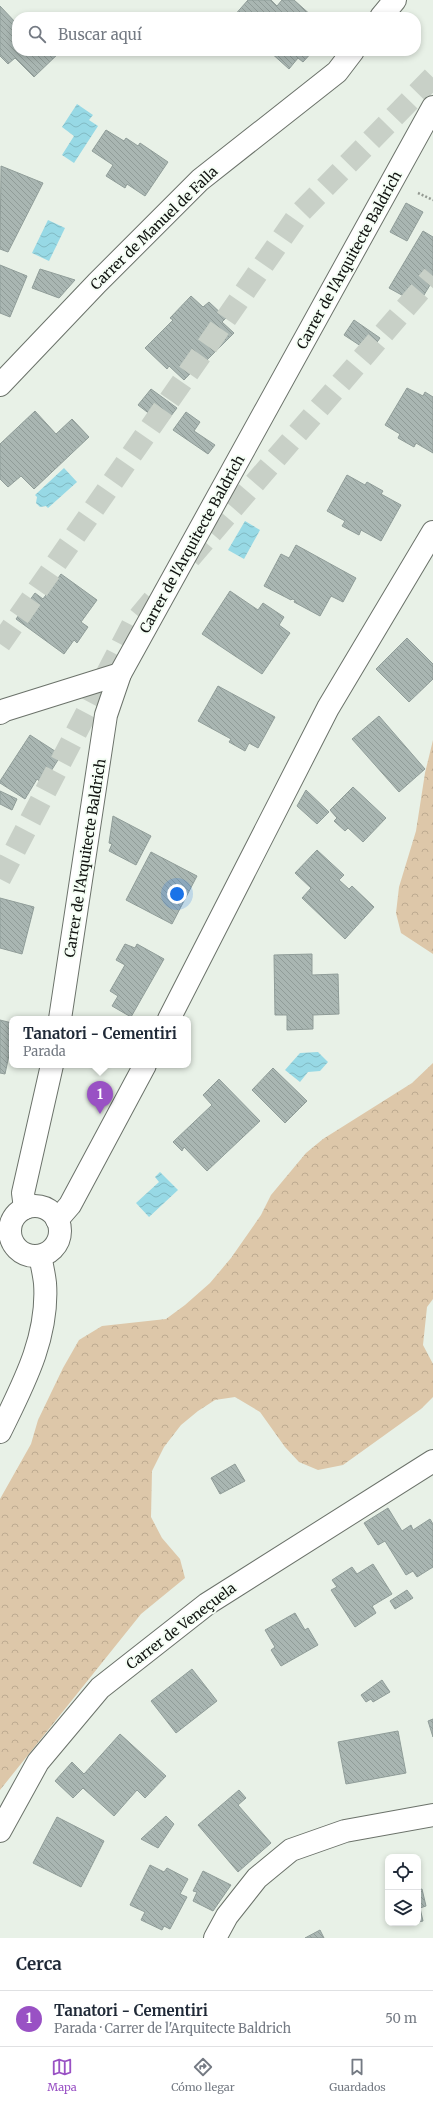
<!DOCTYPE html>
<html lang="es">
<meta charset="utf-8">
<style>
:root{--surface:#fff;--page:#f2f2f3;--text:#1f2937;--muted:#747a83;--line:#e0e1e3;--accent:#9951c4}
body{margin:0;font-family:Merriweather,serif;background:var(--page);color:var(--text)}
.controls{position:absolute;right:12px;bottom:12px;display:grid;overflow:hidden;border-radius:8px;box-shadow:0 2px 6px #0003}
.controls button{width:36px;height:36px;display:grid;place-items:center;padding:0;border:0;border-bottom:1px solid var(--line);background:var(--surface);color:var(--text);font:20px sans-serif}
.you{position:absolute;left:177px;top:894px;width:14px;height:14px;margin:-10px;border:3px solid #fff;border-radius:50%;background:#1a73e8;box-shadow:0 0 0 6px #1a73e833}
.badge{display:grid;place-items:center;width:26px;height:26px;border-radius:50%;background:var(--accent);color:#fff;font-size:13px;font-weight:700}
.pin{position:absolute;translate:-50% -33px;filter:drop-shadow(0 1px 2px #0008)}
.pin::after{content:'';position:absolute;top:21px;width:14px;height:12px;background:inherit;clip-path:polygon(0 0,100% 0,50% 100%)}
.popup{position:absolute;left:9px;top:1016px;width:182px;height:52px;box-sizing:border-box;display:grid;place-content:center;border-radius:8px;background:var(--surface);filter:drop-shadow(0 1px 3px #0005);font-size:13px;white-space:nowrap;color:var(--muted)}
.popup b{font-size:15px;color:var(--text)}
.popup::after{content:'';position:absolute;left:50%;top:100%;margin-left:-8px;border:8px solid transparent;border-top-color:var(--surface)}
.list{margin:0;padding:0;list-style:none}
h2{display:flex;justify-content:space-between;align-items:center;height:52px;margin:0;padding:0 16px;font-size:17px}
h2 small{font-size:13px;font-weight:400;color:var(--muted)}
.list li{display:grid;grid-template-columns:26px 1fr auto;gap:12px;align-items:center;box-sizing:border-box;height:56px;padding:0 16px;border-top:1px solid var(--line)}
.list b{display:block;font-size:15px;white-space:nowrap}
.list p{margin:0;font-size:13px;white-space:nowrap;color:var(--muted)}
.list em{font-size:13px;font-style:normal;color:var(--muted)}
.icon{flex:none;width:22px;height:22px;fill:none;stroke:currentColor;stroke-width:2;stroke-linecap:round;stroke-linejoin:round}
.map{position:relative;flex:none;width:433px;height:1938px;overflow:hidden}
.search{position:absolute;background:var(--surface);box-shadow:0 2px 6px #0003;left:12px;right:12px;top:12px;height:44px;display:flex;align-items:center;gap:10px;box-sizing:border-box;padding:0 14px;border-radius:16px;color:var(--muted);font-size:15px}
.sheet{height:108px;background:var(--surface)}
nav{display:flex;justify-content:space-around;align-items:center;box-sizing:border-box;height:56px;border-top:1px solid var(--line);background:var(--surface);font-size:11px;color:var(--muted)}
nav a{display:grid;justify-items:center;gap:2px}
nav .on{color:var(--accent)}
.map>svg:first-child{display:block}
.forest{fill:url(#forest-crowns)}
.water{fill:url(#water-waves)}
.building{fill:url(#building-back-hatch);stroke:#909d99}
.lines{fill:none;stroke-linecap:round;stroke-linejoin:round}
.highway-tunnel{stroke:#c8d0c7;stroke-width:22;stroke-dasharray:22 11;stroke-linecap:butt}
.street-casing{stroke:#6b726a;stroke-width:24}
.path{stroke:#929891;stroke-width:2.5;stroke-dasharray:2 2;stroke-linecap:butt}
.street{stroke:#fff;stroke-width:22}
.labels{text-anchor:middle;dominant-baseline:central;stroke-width:4;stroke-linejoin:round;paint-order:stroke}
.street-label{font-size:14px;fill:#101310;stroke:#f5fef5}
</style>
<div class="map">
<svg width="433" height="1938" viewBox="0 0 433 1938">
<defs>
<pattern id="forest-crowns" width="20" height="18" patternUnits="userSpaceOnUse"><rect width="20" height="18" fill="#ddc7a9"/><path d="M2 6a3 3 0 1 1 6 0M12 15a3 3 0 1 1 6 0" fill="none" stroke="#bdaa90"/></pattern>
<pattern id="water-waves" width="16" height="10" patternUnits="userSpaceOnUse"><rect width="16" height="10" fill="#97d9e5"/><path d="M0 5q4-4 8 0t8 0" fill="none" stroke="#81b9c3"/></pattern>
<pattern id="building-back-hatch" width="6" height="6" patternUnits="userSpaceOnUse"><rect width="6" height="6" fill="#a9b6b2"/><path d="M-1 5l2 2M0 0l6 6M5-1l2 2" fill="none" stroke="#909c98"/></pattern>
</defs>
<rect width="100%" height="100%" fill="#e8f1e7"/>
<g class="forest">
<polygon points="433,740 433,954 401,933 396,913 399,887 416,831 425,773"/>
<polygon points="433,1063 433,1299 427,1307 423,1345 433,1364 433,1397 421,1409 343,1465 318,1470 299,1462 285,1447 260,1412 235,1397 215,1400 198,1411 181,1425 164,1447 152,1471 151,1517 162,1538 180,1559 185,1578 141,1614 0,1790 0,1499 31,1444 38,1420 63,1368 79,1340 102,1326 166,1319 185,1305 210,1283 231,1258 261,1215 271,1195 306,1153 323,1139 412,1083"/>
</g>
<g class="water">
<polygon points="77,104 93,115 89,120 98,126 74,163 62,155 74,136 62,127"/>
<polygon points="48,220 65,228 49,261 32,253"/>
<polygon points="64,468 77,482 48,508 46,506 40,507 36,503 37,497 35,495"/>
<polygon points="245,521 260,530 244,559 228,550"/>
<polygon points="318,1052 328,1062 320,1071 308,1072 300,1082 285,1070 300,1053"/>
<polygon points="160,1172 178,1190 149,1217 136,1203 159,1182 155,1177"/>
</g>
<g class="building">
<polygon points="248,0 271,0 277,6 282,0 294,0 313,17 233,17"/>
<polygon points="0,6 17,24 17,51 61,51 34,77 15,58 8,64 0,56"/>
<polygon points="269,51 313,51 303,62 298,58 289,69"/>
<polygon points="106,130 124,141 126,138 138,146 140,143 168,162 145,196 127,184 125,188 106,176 113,165 92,151"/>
<polygon points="1,166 43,183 8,252 0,249"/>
<polygon points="406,203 423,212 407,241 390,232"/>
<polygon points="423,231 433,237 433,280 421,300 411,295 409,299 389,288"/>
<polygon points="0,265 27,276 10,317 0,313"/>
<polygon points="40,269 75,280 59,298 32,288"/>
<polygon points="191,296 203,307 209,302 226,318 222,322 234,333 207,360 205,358 184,380 169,366 167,369 145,348 173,320 170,318"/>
<polygon points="354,320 380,338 370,352 344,335"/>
<polygon points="407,388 423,396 425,392 433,397 433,453 416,443 414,447 398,438 400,434 385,425"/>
<polygon points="151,389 177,408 164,425 138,405"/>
<polygon points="35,411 56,434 72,419 89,437 34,489 21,476 8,487 0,479 0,444"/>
<polygon points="186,412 200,422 194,431 215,445 208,454 173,430"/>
<polygon points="347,475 365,485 367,482 383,491 381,494 401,505 381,541 361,530 359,535 342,526 345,521 327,511"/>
<polygon points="296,545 356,578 343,602 331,596 320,616 294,602 295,600 292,599 291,600 264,586 281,554 289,558"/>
<polygon points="61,574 97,600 81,622 88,627 77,643 74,640 64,654 16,619 35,593 43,599"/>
<polygon points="230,591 258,610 263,603 284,617 279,625 290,633 262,674 202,634"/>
<polygon points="407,638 433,664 433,679 409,702 376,669"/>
<polygon points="218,686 275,717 258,748 249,743 245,751 229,742 231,739 198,721"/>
<polygon points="379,716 425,769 399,792 352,739"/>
<polygon points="30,735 61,755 43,784 37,779 25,799 0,783 0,781"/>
<polygon points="353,787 386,818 363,842 348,828 345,831 334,821 337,818 330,810"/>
<polygon points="306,790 329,812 317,824 297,806"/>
<polygon points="0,791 17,799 12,810 0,804"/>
<polygon points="113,816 151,836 136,865 109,851 112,844 109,843"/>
<polygon points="317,850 344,875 339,880 349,889 352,886 374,907 345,939 302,898 311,888 295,873"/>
<polygon points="151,852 197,876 172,924 126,900"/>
<polygon points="0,898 34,907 22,954 0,948"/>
<polygon points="125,944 135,948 137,944 164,959 131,1017 112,1006 118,996 110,991 125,965 116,960"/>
<polygon points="312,954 312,975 338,974 339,1014 313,1015 313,1029 287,1030 287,1015 275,1015 274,955"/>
<polygon points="0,1020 12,1023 12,1041 5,1074 0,1073"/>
<polygon points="273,1068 307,1101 285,1123 252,1090"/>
<polygon points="219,1079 260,1121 207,1171 184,1147 182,1151 173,1142 212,1105 203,1095"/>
<polygon points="235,1464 245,1481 220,1494 211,1478"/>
<polygon points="388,1508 402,1531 411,1525 413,1530 430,1519 433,1524 433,1567 417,1577 413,1571 406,1575 385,1541 378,1545 364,1523"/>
<polygon points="373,1564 392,1594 372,1606 376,1613 355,1627 331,1590 337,1587 332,1580 352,1567 357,1574"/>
<polygon points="407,1590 413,1598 395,1609 390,1601"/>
<polygon points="295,1613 305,1630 308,1628 318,1645 281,1666 271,1650 275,1647 265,1630"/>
<polygon points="192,1669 217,1701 176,1733 151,1701"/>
<polygon points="382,1680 390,1692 373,1702 371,1699 366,1702 361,1695"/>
<polygon points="433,1719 433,1737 428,1721"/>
<polygon points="398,1731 406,1773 346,1784 338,1742"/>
<polygon points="120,1734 166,1776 145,1798 137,1790 114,1816 83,1788 73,1798 55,1781 72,1762 84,1774"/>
<polygon points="239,1790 246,1798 238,1805 271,1843 238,1872 198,1825"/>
<polygon points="166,1816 174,1824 158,1848 141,1839"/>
<polygon points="57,1817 104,1841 81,1887 33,1863"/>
<polygon points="150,1865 164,1872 167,1868 188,1879 180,1894 187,1897 170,1929 164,1926 162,1930 141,1920 145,1912 130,1905"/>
<polygon points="203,1871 231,1885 213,1911 193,1901 197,1892 193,1891"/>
<polygon points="422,1889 426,1906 420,1908 423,1921 418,1922 418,1890"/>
<polygon points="320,1930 324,1938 305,1938"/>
</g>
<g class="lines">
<g class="highway-tunnel">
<polyline points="190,558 433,276"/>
<polyline points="0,644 298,215 433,77"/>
<polyline points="0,879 132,625 158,594"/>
</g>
<g class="street-casing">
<g id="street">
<polyline points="381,17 395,0"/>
<polyline points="0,385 97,283 200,180 337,72 353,51"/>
<polyline points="0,713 5,710 120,674"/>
<polyline points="60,1019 106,715 120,674 433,107"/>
<polyline points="169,1019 328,708 433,532"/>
<circle cx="35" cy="1231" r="25"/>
<polyline points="25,1208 23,1193 52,1065"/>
<polyline points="57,1220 70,1205 145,1065"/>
<path d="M0 1432C23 1385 49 1337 45 1283 44 1274 42 1265 40 1256"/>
<polyline points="0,1831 38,1762 100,1688 207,1604 433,1461"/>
<polyline points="215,1938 227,1916 257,1878 291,1850 345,1831 433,1815"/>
</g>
</g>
<polyline class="path" points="418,193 433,200"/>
<use href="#street" class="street"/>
</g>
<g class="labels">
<g class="street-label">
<text transform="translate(154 228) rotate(-44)">Carrer de Manuel de Falla</text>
<text transform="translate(349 260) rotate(-61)">Carrer de l'Arquitecte Baldrich</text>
<text transform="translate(192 544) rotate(-61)">Carrer de l'Arquitecte Baldrich</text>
<text transform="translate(85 858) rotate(-81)">Carrer de l'Arquitecte Baldrich</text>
<text transform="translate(181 1626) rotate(-37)">Carrer de Veneçuela</text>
</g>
</g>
</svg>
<div class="controls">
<button><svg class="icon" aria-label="locate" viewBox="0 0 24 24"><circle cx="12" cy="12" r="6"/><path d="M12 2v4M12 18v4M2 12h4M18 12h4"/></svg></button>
<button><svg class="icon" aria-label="layers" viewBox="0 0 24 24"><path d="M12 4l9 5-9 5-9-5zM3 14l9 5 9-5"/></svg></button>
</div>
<div class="you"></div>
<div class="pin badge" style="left:100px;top:1114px">1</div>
<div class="popup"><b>Tanatori - Cementiri</b>Parada</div>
<div class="search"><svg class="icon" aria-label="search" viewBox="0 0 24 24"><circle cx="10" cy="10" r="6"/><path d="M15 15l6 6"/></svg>Buscar aquí</div>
</div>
<section class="sheet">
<h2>Cerca<small></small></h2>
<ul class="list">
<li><span class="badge">1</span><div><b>Tanatori - Cementiri</b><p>Parada · Carrer de l'Arquitecte Baldrich</p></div><em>50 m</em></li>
</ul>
</section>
<nav>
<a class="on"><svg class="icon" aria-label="map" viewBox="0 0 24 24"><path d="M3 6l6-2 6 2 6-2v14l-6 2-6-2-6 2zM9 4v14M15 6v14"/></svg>Mapa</a>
<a><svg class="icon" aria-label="directions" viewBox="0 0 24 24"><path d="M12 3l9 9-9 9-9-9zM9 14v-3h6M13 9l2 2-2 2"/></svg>Cómo llegar</a>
<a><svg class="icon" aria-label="saved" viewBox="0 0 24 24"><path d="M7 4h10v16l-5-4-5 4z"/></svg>Guardados</a>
</nav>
